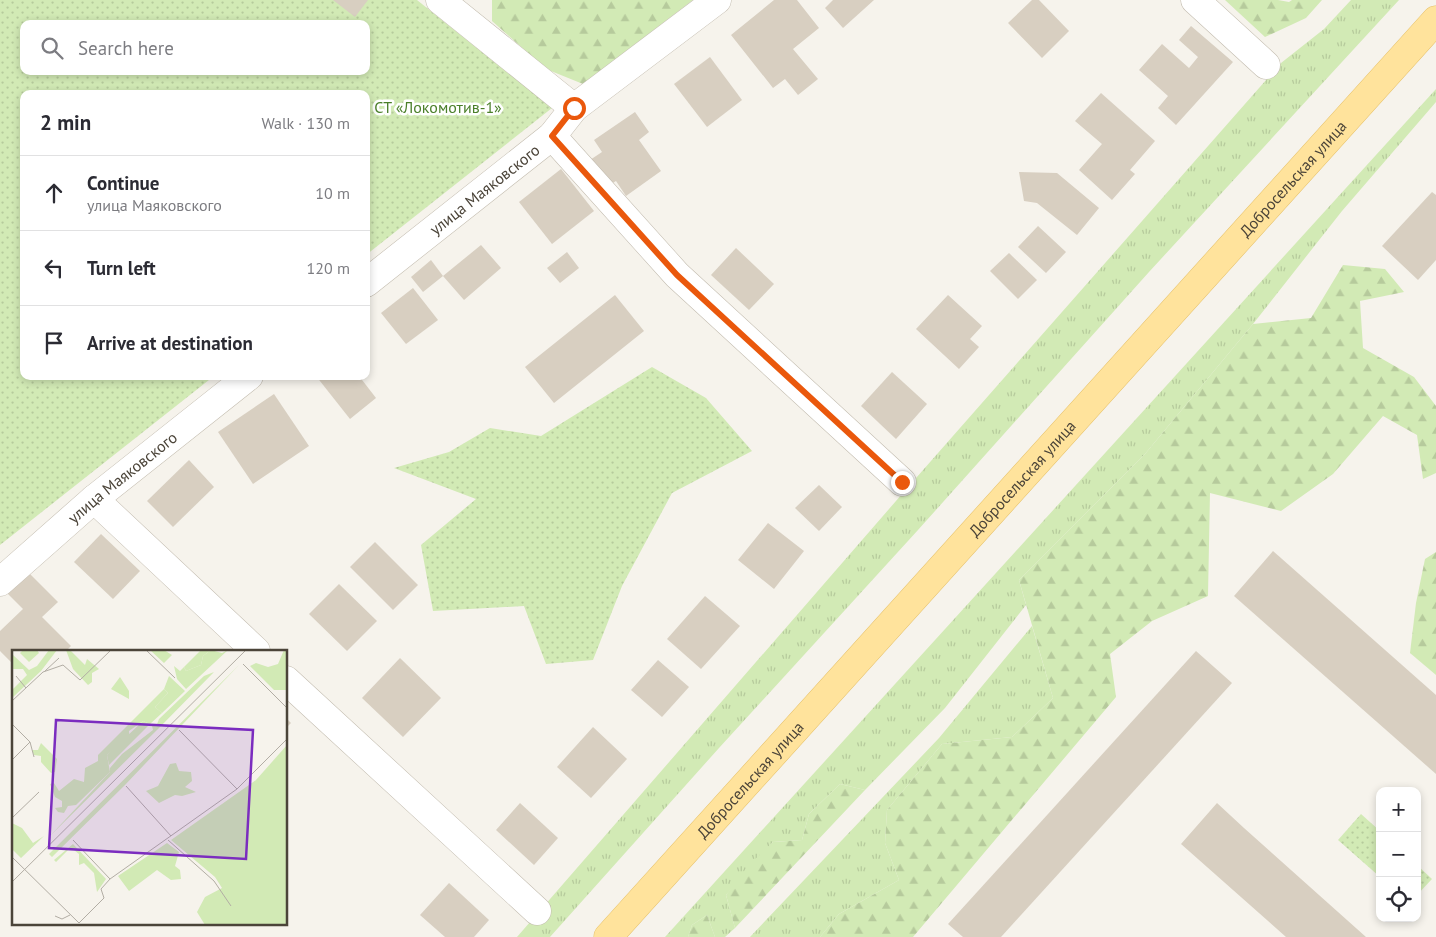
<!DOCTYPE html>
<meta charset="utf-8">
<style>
:root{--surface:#fff;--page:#f7f7f7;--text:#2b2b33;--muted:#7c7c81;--line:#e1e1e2}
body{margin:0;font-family:"PT Sans",sans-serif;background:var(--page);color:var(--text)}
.controls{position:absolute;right:15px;bottom:15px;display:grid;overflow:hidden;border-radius:10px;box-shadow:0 2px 8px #0003}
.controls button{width:45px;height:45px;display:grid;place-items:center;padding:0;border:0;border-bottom:1px solid var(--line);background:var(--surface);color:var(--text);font:25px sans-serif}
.stop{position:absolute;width:15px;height:15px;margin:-11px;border:4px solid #ea580c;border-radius:50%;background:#fff}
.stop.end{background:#ea580c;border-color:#fff;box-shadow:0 1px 5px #0008}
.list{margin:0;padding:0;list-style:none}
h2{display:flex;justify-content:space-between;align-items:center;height:65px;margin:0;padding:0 20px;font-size:21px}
h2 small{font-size:16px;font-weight:400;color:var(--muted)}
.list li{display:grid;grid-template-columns:32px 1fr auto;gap:15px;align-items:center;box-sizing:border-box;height:75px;padding:0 20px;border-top:1px solid var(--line)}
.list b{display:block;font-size:19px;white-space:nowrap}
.list p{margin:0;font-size:16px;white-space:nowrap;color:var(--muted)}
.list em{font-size:16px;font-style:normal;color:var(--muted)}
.icon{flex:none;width:28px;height:28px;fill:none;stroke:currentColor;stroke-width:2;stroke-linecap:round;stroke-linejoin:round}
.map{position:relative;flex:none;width:1436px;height:937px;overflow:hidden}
.search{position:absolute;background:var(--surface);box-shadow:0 2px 8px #0003;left:20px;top:20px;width:350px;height:55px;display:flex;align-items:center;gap:12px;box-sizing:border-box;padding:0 18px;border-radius:10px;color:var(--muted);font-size:19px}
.panel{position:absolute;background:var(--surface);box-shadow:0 2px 8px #0003;left:20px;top:90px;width:350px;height:290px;border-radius:10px}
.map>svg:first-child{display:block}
.grass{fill:url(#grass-tufts)}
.forest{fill:url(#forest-firs)}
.park{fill:url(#park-dots);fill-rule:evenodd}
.building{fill:#d8cfc1}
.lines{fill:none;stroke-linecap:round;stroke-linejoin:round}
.minor-casing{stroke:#c2bbae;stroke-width:29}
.major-casing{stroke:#e6c16a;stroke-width:29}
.minor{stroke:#fff;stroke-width:28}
.major{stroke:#ffe39c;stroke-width:28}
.route{stroke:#ea580c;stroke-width:6}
.labels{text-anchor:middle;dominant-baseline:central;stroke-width:5;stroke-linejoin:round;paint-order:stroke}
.park-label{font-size:16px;fill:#4a7f2a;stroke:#fff}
.street-label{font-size:16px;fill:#4b4439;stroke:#fff}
.inset-road{fill:none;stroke:#b2ada4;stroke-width:1}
.view{fill:#7b2cbf;fill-opacity:0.15;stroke:#7b2cbf;stroke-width:2.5}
.inset-edge{fill:none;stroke:#4b4439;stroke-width:2.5}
</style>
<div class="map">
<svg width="1436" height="937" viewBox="0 0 1436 937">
<defs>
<pattern id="grass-tufts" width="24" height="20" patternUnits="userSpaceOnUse" patternTransform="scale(1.25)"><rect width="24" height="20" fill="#d2eab5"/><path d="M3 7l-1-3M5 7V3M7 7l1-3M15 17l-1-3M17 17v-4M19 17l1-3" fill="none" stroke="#b6ca9c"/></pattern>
<pattern id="forest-firs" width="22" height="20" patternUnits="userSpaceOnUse" patternTransform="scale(1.25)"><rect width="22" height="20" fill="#d2eab5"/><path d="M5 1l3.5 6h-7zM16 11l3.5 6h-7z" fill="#b6ca9c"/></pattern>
<pattern id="park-dots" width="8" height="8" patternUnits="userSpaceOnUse" patternTransform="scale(1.25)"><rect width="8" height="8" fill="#d2eab5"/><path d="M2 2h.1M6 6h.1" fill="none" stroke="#b6ca9c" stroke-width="1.8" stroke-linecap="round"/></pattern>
</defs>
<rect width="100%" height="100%" fill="#f6f3ec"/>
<g class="grass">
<polygon points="1351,0 1399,0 1149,272 918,530 719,748 550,937 517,937 909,486 1281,63 1324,29"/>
<polygon points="1436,89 1436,102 1342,211 1253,324 1145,454 1019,580 1026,605 945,708 865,790 840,784 809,814 802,840 773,842 726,895 735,928 725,937 715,937 707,915 692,925 688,937 665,937"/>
<polygon points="1032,626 1053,698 1012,737 942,744 887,810 885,843 899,880 839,914 820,937 750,937 939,738"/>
</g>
<g class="forest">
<polygon points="492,0 693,0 583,84 546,69 492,21"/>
<polygon points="1225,0 1278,0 1289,2 1292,0 1322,0 1306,18 1265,37"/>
<polygon points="1343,265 1385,269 1404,292 1360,301 1363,348 1414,377 1436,406 1436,473 1423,479 1417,435 1383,416 1333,474 1281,511 1210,493 1208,596 1152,621 1110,654 1116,697 913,937 820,937 839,914 899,880 885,843 887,810 942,744 1012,737 1053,698 1019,580 1145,454 1253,324 1311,318"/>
<polygon points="1436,552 1436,675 1410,653 1416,603 1425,559"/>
<polygon points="840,784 865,790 735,928 726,895 748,866 773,842 802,840 809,814"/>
<polygon points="707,915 715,937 688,937 692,925"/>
</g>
<g class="park">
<path d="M0 0H417L552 108 366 255V94H24V376H214L0 545ZM24 24H366V71H24Z"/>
<polygon points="652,367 706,398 752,451 672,493 622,586 593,660 546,664 524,606 433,611 421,545 476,499 394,468 449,452 490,428 541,436"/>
<polygon points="1361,814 1380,831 1380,877 1338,840"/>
<polygon points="1417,865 1432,879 1417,895"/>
</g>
<g class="building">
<polygon points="333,0 368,0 355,17"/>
<polygon points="774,0 797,0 819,28 793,49 818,79 798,95 785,79 773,88 731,35"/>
<polygon points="833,0 874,0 843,28 825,8"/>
<polygon points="1032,0 1039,0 1069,31 1042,58 1008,23"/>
<polygon points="1191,26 1233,62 1176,125 1158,108 1168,96 1139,70 1162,44 1189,68 1198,57 1179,40"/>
<polygon points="710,57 742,100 707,127 674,84"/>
<polygon points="1101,93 1155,141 1130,170 1135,174 1112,200 1079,170 1102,144 1075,121"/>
<polygon points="635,112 649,132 639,140 661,171 626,196 616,181 608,186 590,160 602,152 594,140"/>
<polygon points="561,169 594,211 552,244 519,202"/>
<polygon points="1019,172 1057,173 1099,208 1077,235 1037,203 1024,201"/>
<polygon points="1432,192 1436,195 1436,260 1418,280 1382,246"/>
<polygon points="1038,226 1066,252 1046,273 1018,247"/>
<polygon points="481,245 501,268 464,300 443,276"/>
<polygon points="736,248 774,284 749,310 711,275"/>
<polygon points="567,252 579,268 560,283 547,268"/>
<polygon points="1009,253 1037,280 1018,299 990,271"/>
<polygon points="431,260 443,276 423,292 411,277"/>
<polygon points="413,288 438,320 406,344 381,313"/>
<polygon points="615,295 644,331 554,403 525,367"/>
<polygon points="948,295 982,326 970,339 979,347 959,369 916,329"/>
<polygon points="892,372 927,404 896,439 861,406"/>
<polygon points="316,376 359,376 376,398 350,419"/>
<polygon points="274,394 309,446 253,484 218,432"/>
<polygon points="189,460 214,487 173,527 147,501"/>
<polygon points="819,485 842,507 819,531 795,508"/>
<polygon points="768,523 804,551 774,589 738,560"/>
<polygon points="101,534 140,571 113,599 74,562"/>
<polygon points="375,542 418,585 393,610 350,567"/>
<polygon points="1273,551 1436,695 1436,774 1234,596"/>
<polygon points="29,573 58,602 42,617 71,646 66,651 14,651 14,665 0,651 0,631 23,609 7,593"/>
<polygon points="339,584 377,621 347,651 309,614"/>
<polygon points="705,596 740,626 701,669 667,639"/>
<polygon points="1196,651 1232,683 1001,937 963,937 948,924"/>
<polygon points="400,658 441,698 403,737 362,698"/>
<polygon points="658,660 689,687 662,717 631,690"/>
<polygon points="286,718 291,723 286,728"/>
<polygon points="593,727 627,759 591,798 557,767"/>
<polygon points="520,803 558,838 534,865 496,830"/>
<polygon points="1217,803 1244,828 1366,937 1286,937 1181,844"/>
<polygon points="449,883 489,920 474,937 445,937 420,915"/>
</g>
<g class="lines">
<g class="minor-casing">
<g id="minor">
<polyline points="440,0 574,108"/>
<polyline points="1195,0 1266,65"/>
<polyline points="552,136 677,275 902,482"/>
<path id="s1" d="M366 283 552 136 574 108 717 0"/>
<polyline points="94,499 256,651"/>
<path id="s2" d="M0 582 94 499 249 376"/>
<polyline points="286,680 537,911"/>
</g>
</g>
<g class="major-casing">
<g id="major">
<path id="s3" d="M608 937 1436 20"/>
</g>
</g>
<use href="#minor" class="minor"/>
<use href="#major" class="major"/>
</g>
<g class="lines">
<polyline class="route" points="574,108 552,136 677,275 902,482"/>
</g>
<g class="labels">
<g class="park-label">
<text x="438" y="107">СТ «Локомотив-1»</text>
</g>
<g class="street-label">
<text stroke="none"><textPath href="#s3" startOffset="1022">Добросельская улица</textPath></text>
<text stroke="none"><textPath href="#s1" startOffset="151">улица Маяковского</textPath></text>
<text stroke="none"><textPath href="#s2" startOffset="161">улица Маяковского</textPath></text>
<text stroke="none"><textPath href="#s3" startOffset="618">Добросельская улица</textPath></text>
<text stroke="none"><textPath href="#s3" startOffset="212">Добросельская улица</textPath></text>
</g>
</g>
<g transform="translate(12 650)">
<rect width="275" height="275" fill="#f6f3ec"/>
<path d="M199 0 210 3 216 0 174 39 165 29 162 16 168 21 172 17 174 21 189 15 191 6ZM227 15 113 135 40 207 37 204ZM202 22 146 79 37 187 98 122V118L110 104 141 80 140 76 143 74 144 77 147 69 192 26ZM157 26 173 41 150 63 143 57 156 43 152 39ZM131 71 138 74 97 115 95 105Z" fill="#d2eab5"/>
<path d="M37 0H45L29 21 0 48V40L15 25 11 19H0V4L17 20 25 16ZM54 0H58L73 15 75 9 87 19 80 23V32L76 35 61 19ZM138 0H152L160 5 152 13ZM189 0H199L191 6 189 15 174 21 172 17ZM108 27 117 41V49L99 39ZM152 39 156 43 143 57 150 63 138 74 131 71 117 81 118 91 110 100H101L95 105 98 122 64 155 56 156 52 163 46 162 43 158 50 157V151L43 147 38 134 42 133 47 141 62 129 72 132 73 118 86 111V105ZM29 93 45 109 43 122 39 123 29 112V106L22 105 20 100H26ZM0 173 10 178 21 193 32 186 9 208 0 199ZM155 193 167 202 163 216 168 220 169 229 159 230 145 220 117 241 106 226ZM61 194 94 229 85 242 82 223 72 213 67 215V204L62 200 57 199 44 212 42 210Z" fill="#d2eab5"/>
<path d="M272 0H275V40H262L238 16 244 13 256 17 266 14ZM275 95V275H193L185 262 193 247 210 238 203 227 159 190 244 130ZM164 113 167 121 179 122 180 131 173 137 184 142 170 146 163 145 147 153 134 141 146 136 158 114Z" fill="#d2eab5"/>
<path d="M11 0H25L27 3 17 12 8 3Z" fill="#d2eab5"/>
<path class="inset-road" d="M134 0 163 28M231 14 275 58M33 21 47 8M4 26 14 38M0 51 31 22 51 15 68 30 99 0M0 74 18 92 22 107M167 80 225 139M0 110 18 92M114 136 159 186M0 168 27 142M61 190 98 229M156 190 202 231 219 256M0 207 67 273 92 248 89 239 98 229 225 139 275 89M0 232 234 0M43 266 50 269 58 265"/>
<path class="view" d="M44 70 241 80 234 209 37 198Z"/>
<rect width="275" height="275" class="inset-edge"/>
</g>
</svg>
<div class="controls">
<button>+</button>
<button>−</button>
<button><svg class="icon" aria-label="locate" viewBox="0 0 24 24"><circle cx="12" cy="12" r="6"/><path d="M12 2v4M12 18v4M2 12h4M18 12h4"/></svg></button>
</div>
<div class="stop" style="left:574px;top:108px"></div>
<div class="stop end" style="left:902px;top:482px"></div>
<div class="search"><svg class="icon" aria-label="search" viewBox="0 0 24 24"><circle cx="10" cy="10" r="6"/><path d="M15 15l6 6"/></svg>Search here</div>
<section class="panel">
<h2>2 min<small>Walk · 130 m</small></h2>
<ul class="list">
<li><svg class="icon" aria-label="ahead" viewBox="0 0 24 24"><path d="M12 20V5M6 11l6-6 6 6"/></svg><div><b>Continue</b><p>улица Маяковского</p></div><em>10 m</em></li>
<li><svg class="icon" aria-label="left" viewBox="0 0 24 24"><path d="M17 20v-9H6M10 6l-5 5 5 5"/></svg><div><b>Turn left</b></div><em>120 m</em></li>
<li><svg class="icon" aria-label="arrive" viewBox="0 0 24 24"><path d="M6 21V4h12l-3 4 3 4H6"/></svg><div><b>Arrive at destination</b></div></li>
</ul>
</section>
</div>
